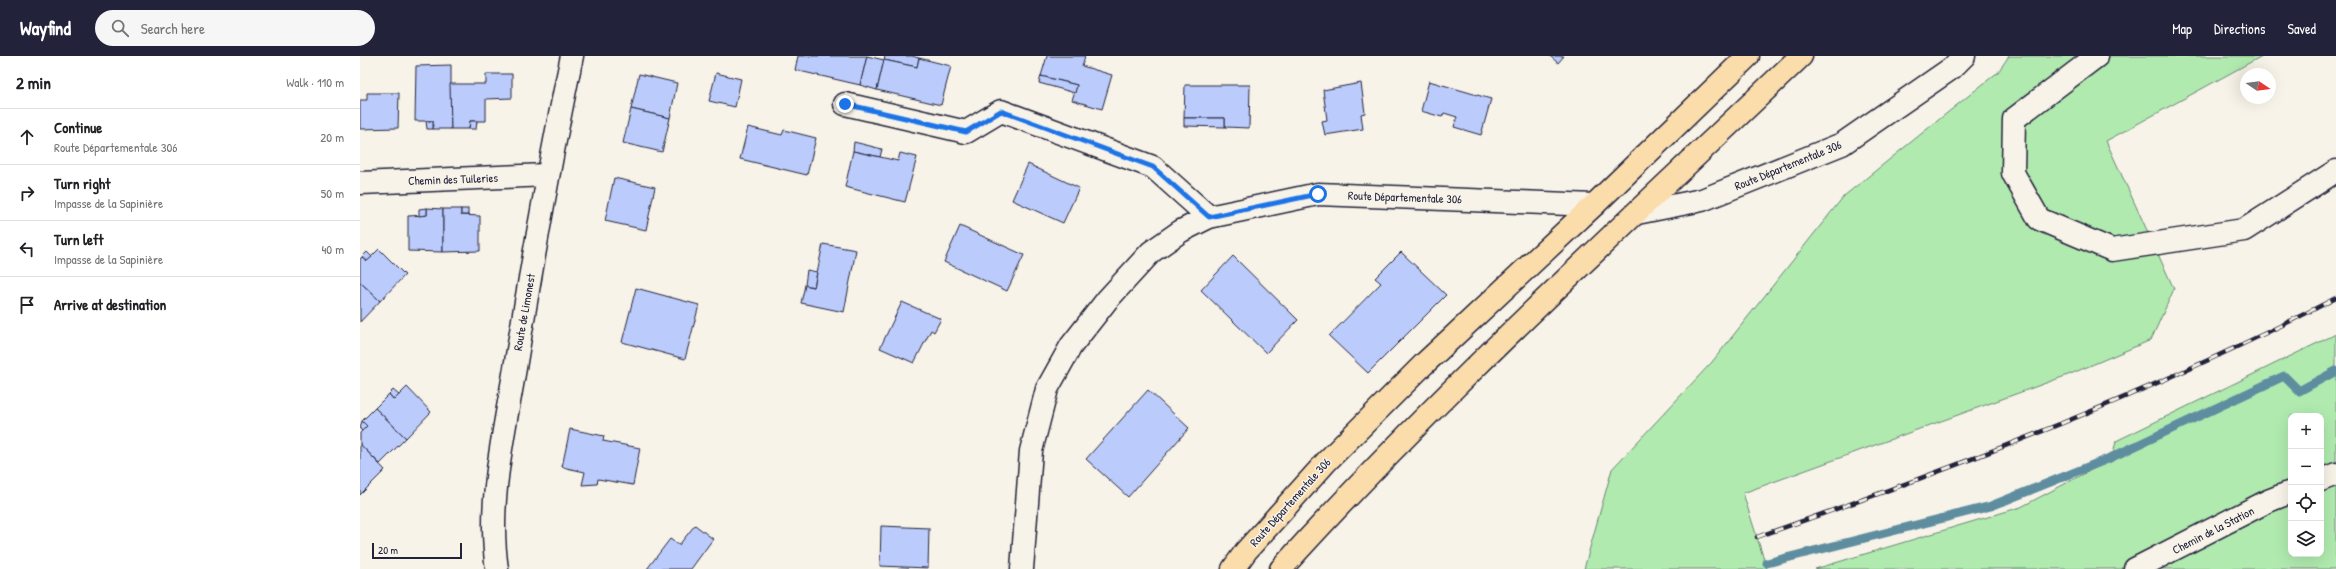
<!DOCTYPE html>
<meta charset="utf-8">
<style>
:root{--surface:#fff;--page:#f6f6f6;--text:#202124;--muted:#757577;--line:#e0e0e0;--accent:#22223b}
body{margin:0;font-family:"Patrick Hand",sans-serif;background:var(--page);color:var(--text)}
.controls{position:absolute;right:12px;bottom:12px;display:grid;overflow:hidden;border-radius:8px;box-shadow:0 4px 16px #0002}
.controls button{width:36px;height:36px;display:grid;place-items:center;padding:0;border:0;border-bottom:1px solid var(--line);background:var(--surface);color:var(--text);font:20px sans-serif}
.compass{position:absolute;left:1880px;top:12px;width:36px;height:36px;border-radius:50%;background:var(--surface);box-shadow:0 4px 16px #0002;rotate:103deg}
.scale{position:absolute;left:12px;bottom:10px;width:90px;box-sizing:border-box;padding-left:4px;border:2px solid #22223b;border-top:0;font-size:11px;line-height:14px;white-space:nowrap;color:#22223b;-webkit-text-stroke:3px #f7f3e8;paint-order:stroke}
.stop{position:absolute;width:12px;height:12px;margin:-9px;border:3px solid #1a73e8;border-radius:50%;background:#fff}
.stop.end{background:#1a73e8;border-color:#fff;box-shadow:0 1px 4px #0008}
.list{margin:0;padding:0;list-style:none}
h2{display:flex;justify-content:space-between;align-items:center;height:52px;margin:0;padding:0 16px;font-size:17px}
h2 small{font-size:13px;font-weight:400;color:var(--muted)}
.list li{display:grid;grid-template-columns:26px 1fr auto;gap:12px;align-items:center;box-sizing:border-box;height:56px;padding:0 16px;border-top:1px solid var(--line)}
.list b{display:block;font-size:15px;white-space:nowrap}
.list p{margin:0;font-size:13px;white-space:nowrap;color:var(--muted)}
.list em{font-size:13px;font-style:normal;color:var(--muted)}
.icon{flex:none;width:22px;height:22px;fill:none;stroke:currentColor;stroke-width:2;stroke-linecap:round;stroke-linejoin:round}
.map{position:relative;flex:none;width:1976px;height:513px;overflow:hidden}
header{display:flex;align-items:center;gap:24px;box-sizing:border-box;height:56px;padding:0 20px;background:var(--accent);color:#fff}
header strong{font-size:19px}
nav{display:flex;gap:22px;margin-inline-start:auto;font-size:14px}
.search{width:280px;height:36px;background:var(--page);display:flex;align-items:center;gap:10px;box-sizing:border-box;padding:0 14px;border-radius:22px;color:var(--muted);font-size:15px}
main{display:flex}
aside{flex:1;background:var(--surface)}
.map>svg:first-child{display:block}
.green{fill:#b0eaaf;stroke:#698675;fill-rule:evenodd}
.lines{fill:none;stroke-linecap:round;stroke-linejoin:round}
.stream{stroke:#5e8da0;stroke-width:9}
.building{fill:#bbccfc;stroke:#22223b}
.minor-casing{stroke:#22223b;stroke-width:25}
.major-casing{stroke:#22223b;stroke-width:25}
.minor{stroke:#f7f3e8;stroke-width:22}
.major{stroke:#fbddab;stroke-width:22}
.rail-casing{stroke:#22223b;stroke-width:4.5}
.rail{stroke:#f7f3e8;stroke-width:3;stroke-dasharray:9;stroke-linecap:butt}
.route{stroke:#1a73e8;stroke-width:5}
.labels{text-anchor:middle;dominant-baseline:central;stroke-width:3;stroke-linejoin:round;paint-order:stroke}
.street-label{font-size:12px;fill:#22223b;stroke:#f7f3e8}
</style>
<header>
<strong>Wayfind</strong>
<div class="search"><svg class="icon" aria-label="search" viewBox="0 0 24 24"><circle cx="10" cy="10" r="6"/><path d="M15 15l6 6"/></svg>Search here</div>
<nav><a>Map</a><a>Directions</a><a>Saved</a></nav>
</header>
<main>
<aside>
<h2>2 min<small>Walk · 110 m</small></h2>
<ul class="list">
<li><svg class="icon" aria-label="ahead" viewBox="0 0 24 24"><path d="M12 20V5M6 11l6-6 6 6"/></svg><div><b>Continue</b><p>Route Départementale 306</p></div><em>20 m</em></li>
<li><svg class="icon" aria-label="right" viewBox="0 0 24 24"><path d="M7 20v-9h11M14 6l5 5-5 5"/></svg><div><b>Turn right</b><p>Impasse de la Sapinière</p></div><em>50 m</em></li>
<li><svg class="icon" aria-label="left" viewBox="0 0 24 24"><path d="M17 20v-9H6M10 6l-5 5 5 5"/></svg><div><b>Turn left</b><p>Impasse de la Sapinière</p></div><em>40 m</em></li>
<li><svg class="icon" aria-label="arrive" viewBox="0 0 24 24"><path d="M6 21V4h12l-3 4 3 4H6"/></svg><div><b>Arrive at destination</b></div></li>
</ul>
</aside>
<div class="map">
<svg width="1976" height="513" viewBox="0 0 1976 513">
<rect width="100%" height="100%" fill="#f7f3e8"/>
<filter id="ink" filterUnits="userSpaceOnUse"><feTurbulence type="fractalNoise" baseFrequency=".025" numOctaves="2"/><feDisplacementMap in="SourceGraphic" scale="8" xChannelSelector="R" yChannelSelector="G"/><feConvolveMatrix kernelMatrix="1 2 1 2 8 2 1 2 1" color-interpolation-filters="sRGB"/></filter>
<g filter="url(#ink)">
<g class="green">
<polygon points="1649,0 1902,0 1746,85 1814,233 1791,284 1708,319 1383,437 1407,513 1224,513 1252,413 1352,306 1484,140 1638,16"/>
<path d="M1976 278V513H1455L1661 451 1752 403 1756 385ZM1931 360H1961V498H1931Z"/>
</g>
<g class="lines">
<polyline class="stream" points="1407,507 1631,450 1750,402 1924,320 1939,335 1976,315"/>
</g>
<g class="building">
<polygon points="438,0 507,0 500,29 435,14"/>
<polygon points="507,0 524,4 517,34 500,29"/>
<polygon points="525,0 552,0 559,2 557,11 524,4"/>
<polygon points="687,0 725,0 722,10 752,19 742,53 712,44 717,29 681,20"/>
<polygon points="1190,0 1204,0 1198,7"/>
<polygon points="559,2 591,10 581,49 517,34 524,4 557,11"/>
<polygon points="91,9 91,73 73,73 73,65 55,65 56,10"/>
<polygon points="356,17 381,23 375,51 349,45"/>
<polygon points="126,18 152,18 152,42 126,43 126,65 110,65 109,73 91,73 90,28 126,28"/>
<polygon points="279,18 317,27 310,62 271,53"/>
<polygon points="681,20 717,29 715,37 679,27"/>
<polygon points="1069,25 1131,43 1121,79 1094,71 1097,61 1084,57 1082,61 1061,55"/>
<polygon points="1001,27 1005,57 1001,58 1003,73 965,79 962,65 967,64 963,34"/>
<polygon points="825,29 890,29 889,72 865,71 865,62 824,62"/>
<polygon points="7,37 39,37 38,72 0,73 0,44 7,44"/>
<polygon points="271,53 310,62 302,96 263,87"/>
<polygon points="824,62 865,62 865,71 824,70"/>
<polygon points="66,65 73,65 73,73 67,73"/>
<polygon points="110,65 117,65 116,73 109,73"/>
<polygon points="388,71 422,79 424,74 456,82 447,119 380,103"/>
<polygon points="494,86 522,93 520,101 493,95"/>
<polygon points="493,95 538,105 540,97 557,101 545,146 485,131"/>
<polygon points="668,108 719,132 703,167 652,144"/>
<polygon points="254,122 295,131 286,174 245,165"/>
<polygon points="67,152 83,153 83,196 48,195 48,160 67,159"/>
<polygon points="59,153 67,152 67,159 59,160"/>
<polygon points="83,153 101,153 101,159 120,160 120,195 83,196"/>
<rect x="101" y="153" width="7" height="6"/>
<polygon points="600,170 664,199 647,235 584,206"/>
<polygon points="463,188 496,194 484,256 441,247 445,229 454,231"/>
<polygon points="19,193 45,219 20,245 0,226 0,203 2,201 7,205"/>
<polygon points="7,196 12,201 7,205 2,201"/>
<polygon points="1041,196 1086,239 1008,317 969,280 1021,227 1015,222"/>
<polygon points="873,200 938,264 906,297 841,234"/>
<polygon points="447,214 457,216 454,231 445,229"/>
<polygon points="0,226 20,245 0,266"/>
<polygon points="276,232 339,249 325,303 262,286"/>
<polygon points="542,246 581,263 574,276 571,274 554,307 520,292"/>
<polygon points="47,331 71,356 46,382 15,352 29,338 34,344"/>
<polygon points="33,334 39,339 34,344 29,338"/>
<polygon points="788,334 829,372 768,441 726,403"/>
<polygon points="15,352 46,382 20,408 0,388 0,377 7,370 2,365"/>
<polygon points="2,365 7,370 2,375 0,373"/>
<polygon points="210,373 244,380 243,385 280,392 273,429 238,423 237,428 222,429 225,416 202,411"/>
<polygon points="0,388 25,414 0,439"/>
<polygon points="335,469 353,483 331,513 287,513 310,483 319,489"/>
<polygon points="521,470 569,472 568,512 520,510"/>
</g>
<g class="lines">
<g class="minor-casing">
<g id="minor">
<polyline points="1737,0 1654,63 1653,117 1679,163 1752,194 1884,174 1976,115"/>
<polyline points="485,48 606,76 641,55 793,111 849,161"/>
<polyline points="0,127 187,119"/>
<polyline points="1277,157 1342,144 1482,88 1592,12 1604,0"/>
<polyline points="1961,424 1976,418"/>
<path d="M137 513C127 446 144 378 155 312 172 208 190 104 212 0"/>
<polyline points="662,513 671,395 687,333 711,290 747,244 791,196 821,175 849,161 958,138 1234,149"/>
<polyline points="1775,513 1908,445 1931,436"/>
</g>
</g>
<g class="major-casing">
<g id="major">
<polyline points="873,513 886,495 967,405 1064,308 1234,149 1388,0"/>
<path d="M921 513C1084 332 1266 168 1441 0"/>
</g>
</g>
<use href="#minor" class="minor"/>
<use href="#major" class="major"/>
<g class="rail-casing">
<path id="rail" d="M1397 481C1595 412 1790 338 1976 242"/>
</g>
<use href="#rail" class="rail"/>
</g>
</g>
<g class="lines" filter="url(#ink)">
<polyline class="route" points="485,48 606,76 641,55 793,111 849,161 958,138"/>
</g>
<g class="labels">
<g class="street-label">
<text transform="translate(1428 109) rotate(-22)">Route Départementale 306</text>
<text transform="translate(93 123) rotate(-2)">Chemin des Tuileries</text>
<text transform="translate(1045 141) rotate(2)">Route Départementale 306</text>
<text transform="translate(164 256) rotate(-80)">Route de Limonest</text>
<text transform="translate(930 446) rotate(-48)">Route Départementale 306</text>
<text transform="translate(1853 474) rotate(-27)">Chemin de la Station</text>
</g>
</g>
</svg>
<div class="controls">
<button>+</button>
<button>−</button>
<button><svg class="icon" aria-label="locate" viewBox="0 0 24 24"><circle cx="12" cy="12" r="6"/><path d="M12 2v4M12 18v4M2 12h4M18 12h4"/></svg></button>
<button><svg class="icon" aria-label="layers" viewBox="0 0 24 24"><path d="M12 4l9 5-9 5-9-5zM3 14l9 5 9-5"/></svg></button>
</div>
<svg class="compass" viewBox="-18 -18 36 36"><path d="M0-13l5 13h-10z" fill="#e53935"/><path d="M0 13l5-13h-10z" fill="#757577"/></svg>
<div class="scale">20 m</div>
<div class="stop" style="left:958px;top:138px"></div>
<div class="stop end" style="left:485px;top:48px"></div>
</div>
</main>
